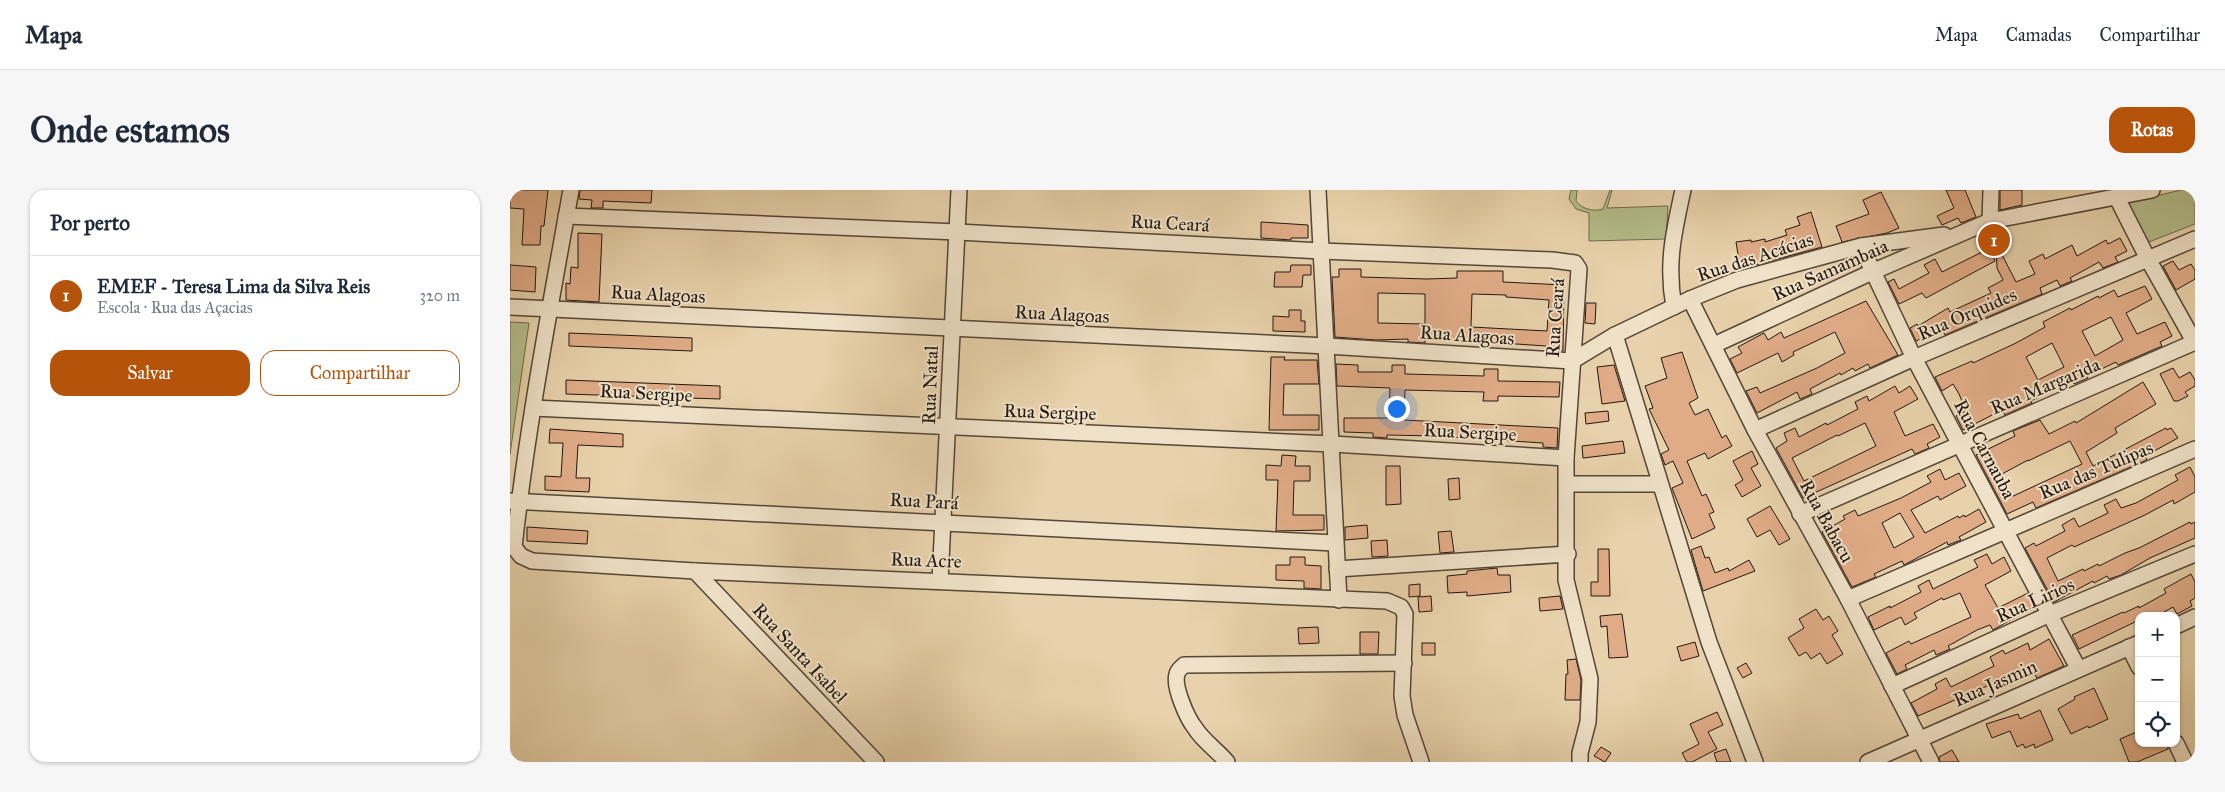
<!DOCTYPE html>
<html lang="pt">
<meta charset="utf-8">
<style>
:root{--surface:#fff;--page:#f6f6f7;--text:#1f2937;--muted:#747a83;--line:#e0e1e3;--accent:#b45309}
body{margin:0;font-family:"IM FELL Great Primer",serif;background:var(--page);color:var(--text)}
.controls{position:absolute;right:15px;bottom:15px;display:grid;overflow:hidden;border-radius:10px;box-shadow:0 1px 4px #0004}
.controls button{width:45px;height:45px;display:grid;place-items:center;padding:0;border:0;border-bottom:1px solid var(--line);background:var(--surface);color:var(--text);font:25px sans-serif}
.you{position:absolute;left:886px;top:218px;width:18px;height:18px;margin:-12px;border:4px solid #fff;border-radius:50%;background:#1a73e8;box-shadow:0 0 0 8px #1a73e833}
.badge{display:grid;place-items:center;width:32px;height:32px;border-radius:50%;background:var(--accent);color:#fff;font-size:16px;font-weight:700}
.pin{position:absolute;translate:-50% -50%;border:2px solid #fff;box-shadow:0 1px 5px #0006}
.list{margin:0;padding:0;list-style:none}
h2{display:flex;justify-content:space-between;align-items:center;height:65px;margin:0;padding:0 20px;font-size:21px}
h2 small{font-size:16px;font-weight:400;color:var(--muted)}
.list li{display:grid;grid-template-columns:32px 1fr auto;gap:15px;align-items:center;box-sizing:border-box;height:80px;padding:0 20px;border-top:1px solid var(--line)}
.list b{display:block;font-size:19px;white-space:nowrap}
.list p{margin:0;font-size:16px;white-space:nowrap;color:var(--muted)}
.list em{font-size:16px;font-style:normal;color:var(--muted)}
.actions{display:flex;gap:10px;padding:15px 20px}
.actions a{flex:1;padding:11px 0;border:1px solid var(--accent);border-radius:15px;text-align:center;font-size:18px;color:var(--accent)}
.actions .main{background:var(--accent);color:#fff}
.icon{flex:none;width:28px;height:28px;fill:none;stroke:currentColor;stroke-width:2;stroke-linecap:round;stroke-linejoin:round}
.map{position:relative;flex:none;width:1685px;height:572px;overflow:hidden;border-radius:15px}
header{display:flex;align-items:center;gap:30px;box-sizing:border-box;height:70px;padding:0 25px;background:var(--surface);border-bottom:1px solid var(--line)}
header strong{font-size:24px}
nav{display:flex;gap:28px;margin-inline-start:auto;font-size:18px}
.intro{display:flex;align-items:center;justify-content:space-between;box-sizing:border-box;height:120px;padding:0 30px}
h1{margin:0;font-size:35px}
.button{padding:12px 22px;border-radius:15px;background:var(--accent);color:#fff;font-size:18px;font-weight:700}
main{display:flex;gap:30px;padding:0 30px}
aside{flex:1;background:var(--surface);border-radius:15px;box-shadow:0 1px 4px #0004}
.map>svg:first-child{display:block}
.green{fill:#b4bd8b;stroke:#6c6a4e}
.building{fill:#e0ac87;stroke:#231712;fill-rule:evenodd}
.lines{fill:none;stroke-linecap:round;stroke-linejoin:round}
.minor-casing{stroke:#544638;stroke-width:18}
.minor{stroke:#f0e2c8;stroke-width:15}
.labels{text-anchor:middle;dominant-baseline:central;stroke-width:4;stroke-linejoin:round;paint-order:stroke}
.street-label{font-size:19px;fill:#231712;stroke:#f0e2c8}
</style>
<header>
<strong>Mapa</strong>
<nav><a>Mapa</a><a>Camadas</a><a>Compartilhar</a></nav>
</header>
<div class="intro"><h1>Onde estamos</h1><a class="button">Rotas</a></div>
<main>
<aside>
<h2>Por perto<small></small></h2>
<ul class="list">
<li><span class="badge">1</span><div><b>EMEF - Teresa Lima da Silva Reis</b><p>Escola · Rua das Açacias</p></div><em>320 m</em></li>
</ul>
<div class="actions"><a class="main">Salvar</a><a>Compartilhar</a></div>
</aside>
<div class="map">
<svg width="1685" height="572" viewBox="0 0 1685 572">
<rect width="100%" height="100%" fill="#e8d2ab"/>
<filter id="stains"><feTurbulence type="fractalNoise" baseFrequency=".004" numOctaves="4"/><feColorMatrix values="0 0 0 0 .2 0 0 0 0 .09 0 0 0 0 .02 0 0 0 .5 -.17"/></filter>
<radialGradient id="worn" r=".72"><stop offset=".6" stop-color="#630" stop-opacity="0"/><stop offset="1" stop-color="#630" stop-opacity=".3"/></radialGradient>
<g class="green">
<path d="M1061 0H1067L1066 11C1072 19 1083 22 1093 19L1100 0H1102L1097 18 1158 16 1156 49 1079 51V23L1066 19 1059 9Z"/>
<polygon points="1671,0 1685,0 1685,34 1639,52 1617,13"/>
<polygon points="0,132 19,133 0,264"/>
</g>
<g class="building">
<polygon points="0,0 38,0 34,36 31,36 30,55 12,55 14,19 0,18"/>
<polygon points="70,0 142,0 141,13 93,11 93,18 81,18 82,10 69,9"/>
<polygon points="1436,0 1455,0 1466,27 1451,33 1448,28 1432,35 1427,26 1444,18"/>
<polygon points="1490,0 1512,0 1512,15 1490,20"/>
<polygon points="1371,2 1389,38 1377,43 1332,52 1326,36 1359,24 1353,10"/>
<polygon points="1301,22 1312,57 1249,74 1230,77 1226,52 1241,50 1241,52 1255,49 1255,52 1277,45 1275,40 1290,35 1287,27"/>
<polygon points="751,32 798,35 798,48 781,48 781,50 751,48"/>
<polygon points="68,43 92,44 89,112 56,110 56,93 60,94 61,77 68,78"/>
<polygon points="1610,48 1617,61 1605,67 1608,72 1593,78 1589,72 1560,88 1562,91 1550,96 1547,90 1530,98 1532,104 1435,145 1432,139 1406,151 1400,138 1407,134 1408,136 1438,118 1440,122 1481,103 1478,98 1493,90 1487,78 1486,53 1506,92 1525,84 1519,71 1533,64 1535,69 1562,55 1567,66 1596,50 1598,54"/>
<polygon points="1480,58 1485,71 1416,108 1412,103 1389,114 1378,92 1384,89 1389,99 1419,83 1414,75 1425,69 1432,82"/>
<polygon points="1663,71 1669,80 1681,74 1685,80 1685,89 1666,100 1653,76"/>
<polygon points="0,75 26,77 25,102 0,100"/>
<polygon points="781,75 801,75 801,85 793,85 792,97 764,97 765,82 780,82"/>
<path d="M829 79H851V87L917 89 947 88V81H993V92L1054 95 1053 161 1036 160V156L962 151 915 150V153L898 152V149L866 150 825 147 822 87H829ZM868 103 915 104V134L868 133ZM962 104 996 105V107L1039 110 1037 141 961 137Z"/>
<path d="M1635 96 1642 109 1616 123 1627 144 1655 132 1662 146 1650 152 1652 156 1608 175 1606 172 1577 186 1578 188 1564 194 1562 190 1521 211 1522 213 1495 225 1492 220 1453 240 1446 226 1456 221 1449 204 1443 194 1432 201 1425 187 1462 171 1463 173 1506 153 1535 137 1533 132 1560 118 1561 120 1588 106 1589 108 1604 100 1608 107ZM1601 127 1613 150 1585 166 1572 141ZM1542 153 1554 177 1528 190 1516 167Z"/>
<polygon points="1356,111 1388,165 1360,178 1358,174 1345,181 1343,178 1331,185 1330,183 1300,199 1302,204 1290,209 1287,202 1247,223 1236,201 1247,197 1250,203 1307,178 1335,163 1325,142 1283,162 1284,165 1272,172 1268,163 1227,183 1220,169 1232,163 1228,157 1254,143 1258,150 1271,142 1274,148"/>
<polygon points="1076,113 1086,113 1085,134 1075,133"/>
<polygon points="779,120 791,120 791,131 795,131 795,142 763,141 763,126 779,127"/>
<polygon points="59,143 182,148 182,161 59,156"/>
<polygon points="1172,162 1188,208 1179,213 1185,225 1198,219 1212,248 1216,245 1222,256 1198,269 1195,263 1177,271 1192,306 1196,304 1204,322 1199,324 1205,338 1182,349 1162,298 1173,293 1163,271 1155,275 1151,264 1159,260 1139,219 1143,218 1135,196 1157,188 1151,168"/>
<polygon points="761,167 775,167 774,170 807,170 809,194 774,194 773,225 809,225 809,240 759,240"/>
<polygon points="826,174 848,175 848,182 882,182 882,175 895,175 895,184 974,186 974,179 988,179 988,191 1050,192 1049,207 988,206 988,211 973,211 974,202 895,200 894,230 1048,238 1047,258 1033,257 1033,253 926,246 877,245 877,248 863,247 863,243 834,242 834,228 879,228 880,198 827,196"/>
<polygon points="1104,175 1115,211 1092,214 1087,177"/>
<polygon points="1663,178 1669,188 1680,182 1685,190 1685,196 1675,202 1678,206 1668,211 1664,211 1650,184"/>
<polygon points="56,190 210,196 210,209 56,204"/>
<path d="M1633 192 1646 214 1605 238 1607 243 1576 262 1583 276 1656 238 1657 240 1661 238 1668 248 1635 266 1637 270 1526 318 1523 312 1497 324 1466 265 1505 246 1503 241 1530 230 1539 244 1565 231 1566 233ZM1560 251 1572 274 1501 307 1490 285 1518 270V271Z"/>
<path d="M1385 196 1389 203 1400 196 1408 209 1384 222 1395 246 1423 234 1430 247 1417 254 1419 258 1405 264 1402 259 1293 308 1266 258 1277 251 1274 243 1285 238 1289 247 1316 233 1317 235 1348 219 1345 212 1357 206 1359 211ZM1355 233 1366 256 1294 291 1282 268 1327 245 1328 246Z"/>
<polygon points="1098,221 1099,231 1076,234 1075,223"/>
<polygon points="40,239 113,244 113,257 68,255 66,288 80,288 79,302 35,300 35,286 51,287 53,253 39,253"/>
<polygon points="1113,251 1115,263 1073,268 1072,256"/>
<polygon points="1242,261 1248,274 1241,278 1251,296 1232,307 1225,295 1233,290 1223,271"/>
<polygon points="772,265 786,266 785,276 800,276 800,291 784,291 783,325 814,325 814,340 766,341 768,290 756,290 756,275 771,276"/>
<polygon points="876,276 890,276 891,314 876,315"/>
<polygon points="1680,277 1685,287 1685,302 1664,314 1663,310 1635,325 1564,357 1562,355 1537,368 1548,391 1573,379 1574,381 1588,374 1589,376 1615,363 1629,358 1680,332 1681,334 1685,332 1685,348 1640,368 1611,385 1599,389 1597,386 1584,393 1583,391 1544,412 1515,358 1524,353 1526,356 1555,341 1552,335 1564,328 1569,337 1598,323 1594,315 1606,309 1611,318 1626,313 1668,290 1665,285"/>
<path d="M1430 279 1435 290 1449 283 1456 296 1430 310 1428 306 1401 320 1415 343 1448 326 1449 328 1454 325 1455 327 1469 319 1476 332 1449 347 1451 350 1438 355 1437 352 1394 375 1392 371 1364 384 1366 387 1342 397 1312 342 1335 329 1333 326 1345 320 1348 326 1391 308 1421 292 1417 286ZM1390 323 1404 347 1384 358 1372 333Z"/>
<polygon points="949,288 950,309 939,310 938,289"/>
<polygon points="1260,316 1280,349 1269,355 1260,340 1247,347 1237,329"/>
<polygon points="857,335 858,348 835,350 835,337"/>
<polygon points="17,337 78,341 77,354 17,351"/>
<polygon points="941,341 944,362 930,363 928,342"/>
<polygon points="877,350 878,366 862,367 861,351"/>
<polygon points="1191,356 1195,368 1199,367 1205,383 1218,378 1219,381 1239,370 1245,381 1193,401 1181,360"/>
<polygon points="1088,359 1099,359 1100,406 1081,406 1081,392 1088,392"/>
<polygon points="1477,364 1482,374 1494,367 1501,381 1475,395 1488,418 1518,403 1525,416 1483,440 1480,435 1467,440 1438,456 1440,459 1426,465 1424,460 1395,475 1397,479 1387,484 1376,463 1399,451 1401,454 1461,427 1450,403 1433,410 1432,408 1404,423 1407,428 1395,435 1391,427 1364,440 1358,427 1380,416 1380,418 1411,402 1408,396 1419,390 1423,399 1468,377 1464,370"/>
<polygon points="780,367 795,367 795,375 811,376 811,399 794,398 794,391 766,390 766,375 780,375"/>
<polygon points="987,378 988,385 1000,385 1001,402 957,406 957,402 938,403 937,386 957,384 957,381"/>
<polygon points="1681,384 1685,392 1685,408 1680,411 1682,416 1667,424 1663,417 1647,426 1629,426 1629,430 1569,459 1562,445 1613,422 1614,423 1629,416 1629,418 1656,403 1654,399"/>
<polygon points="910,394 910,406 899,407 899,395"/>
<polygon points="921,406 922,421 909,422 908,407"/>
<polygon points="1050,406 1053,419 1030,421 1029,408"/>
<polygon points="1306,419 1313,430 1319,426 1328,441 1322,445 1333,464 1317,474 1310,463 1301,469 1296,462 1289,466 1278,448 1294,438 1289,429"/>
<polygon points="1112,424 1118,467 1099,468 1097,436 1091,437 1090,426"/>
<polygon points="808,437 809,453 789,454 788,438"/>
<polygon points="850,442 869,442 868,464 850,464"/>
<polygon points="1539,449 1554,476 1527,488 1524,483 1495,497 1491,490 1408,526 1401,513 1427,499 1425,494 1436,488 1441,497 1484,476 1480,467 1493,460 1495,464 1518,453 1520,460"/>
<polygon points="1185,452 1189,466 1171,471 1167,457"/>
<rect x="912" y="453" width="13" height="12"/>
<polygon points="1066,469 1071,490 1070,510 1055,510 1056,484 1058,484 1057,470"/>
<polygon points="1236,473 1242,483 1233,488 1227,478"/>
<polygon points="1584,498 1598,529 1579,538 1578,536 1561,544 1548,519 1565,509 1564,507"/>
<polygon points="1530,520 1543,550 1525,558 1524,554 1515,558 1513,554 1507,557 1500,541 1482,548 1476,534 1508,524 1510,529"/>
<polygon points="1207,522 1213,535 1198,542 1207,559 1182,572 1177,572 1172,563 1189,554 1180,534"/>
<polygon points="1629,541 1629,553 1657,553 1658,559 1627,572 1619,572 1610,549"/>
<polygon points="1091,557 1101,563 1095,572 1084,566"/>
<polygon points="1216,559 1221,572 1207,572 1204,563"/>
<polygon points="1442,560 1449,572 1430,572 1429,567"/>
</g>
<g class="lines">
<g class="minor-casing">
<g id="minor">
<path d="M61 0C40 118 17 237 4 357L11 366 22 371 185 381 877 411 891 417 895 424 892 506 895 525 911 572"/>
<polyline points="808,0 829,410"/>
<polyline points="1607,8 1638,69 1685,153"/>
<polyline points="56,26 448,42 811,61 1042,70 1065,73 1069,79 1056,268 1056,390 1080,489 1078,532 1070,563 1070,572"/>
<polyline points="1480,31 1481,0"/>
<polyline points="1351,56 1404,168 1568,478"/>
<polyline points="1180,109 1245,240 1338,409 1421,572"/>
<polyline points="0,117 817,156 1062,171"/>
<path d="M1164 117C1156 74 1164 41 1173 0"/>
<polyline points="1105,145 1199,452 1245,572"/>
<polyline points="1204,155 1362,82 1480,31 1642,0"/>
<polyline points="1062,171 1105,145 1180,109 1227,90 1351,56 1434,45"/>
<polyline points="23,218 822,254 1056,268"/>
<polyline points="1245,240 1404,168 1685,49"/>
<polyline points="1057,294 1150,294"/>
<polyline points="0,311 825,353"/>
<polyline points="1290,324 1685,152"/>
<polyline points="827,379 1058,364"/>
<polyline points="185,381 366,572"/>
<polyline points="430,391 449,0"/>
<polyline points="1338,409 1685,259"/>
<polyline points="1666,436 1685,427"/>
<polyline points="1619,457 1629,477"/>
<polyline points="1382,496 1540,424 1685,364"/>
<polyline points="1666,553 1675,572"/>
<path d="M717 572C707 560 693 551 685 538 677 528 663 496 667 484 668 480 671 478 674 475L894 473"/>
<polyline points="1358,572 1629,453"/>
</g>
</g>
<use href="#minor" class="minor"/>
</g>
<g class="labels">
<g class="street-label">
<text transform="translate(660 33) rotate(3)">Rua Ceará</text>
<text transform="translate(1245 67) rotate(-18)">Rua das Acácias</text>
<text transform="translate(1320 80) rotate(-24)">Rua Samambaia</text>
<text transform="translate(148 104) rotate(3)">Rua Alagoas</text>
<text transform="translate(552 124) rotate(3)">Rua Alagoas</text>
<text transform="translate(1457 124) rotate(-23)">Rua Orquides</text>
<text transform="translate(1045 128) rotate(-86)">Rua Ceará</text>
<text transform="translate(957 145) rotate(4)">Rua Alagoas</text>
<text transform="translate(420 195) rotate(-88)">Rua Natal</text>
<text transform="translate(1535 196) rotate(-23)">Rua Margarida</text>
<text transform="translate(136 203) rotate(3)">Rua Sergipe</text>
<text transform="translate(540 222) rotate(2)">Rua Sergipe</text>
<text transform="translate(960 242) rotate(3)">Rua Sergipe</text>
<text transform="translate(1475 259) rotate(62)">Rua Carnauba</text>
<text transform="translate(1586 280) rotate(-23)">Rua das Tulipas</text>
<text transform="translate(414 311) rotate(3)">Rua Pará</text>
<text transform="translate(1317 331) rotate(61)">Rua Babacu</text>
<text transform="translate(416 370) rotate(2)">Rua Acre</text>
<text transform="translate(1525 410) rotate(-24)">Rua Lirios</text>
<text transform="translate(290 463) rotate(47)">Rua Santa Isabel</text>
<text transform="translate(1485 493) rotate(-24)">Rua Jasmin</text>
</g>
</g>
<rect width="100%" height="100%" filter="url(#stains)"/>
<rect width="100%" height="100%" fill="url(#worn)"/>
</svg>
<div class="controls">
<button>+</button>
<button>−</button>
<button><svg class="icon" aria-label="locate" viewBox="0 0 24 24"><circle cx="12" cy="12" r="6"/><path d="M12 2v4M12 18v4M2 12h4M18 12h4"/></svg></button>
</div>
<div class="you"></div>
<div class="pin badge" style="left:1484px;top:50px">1</div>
</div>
</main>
